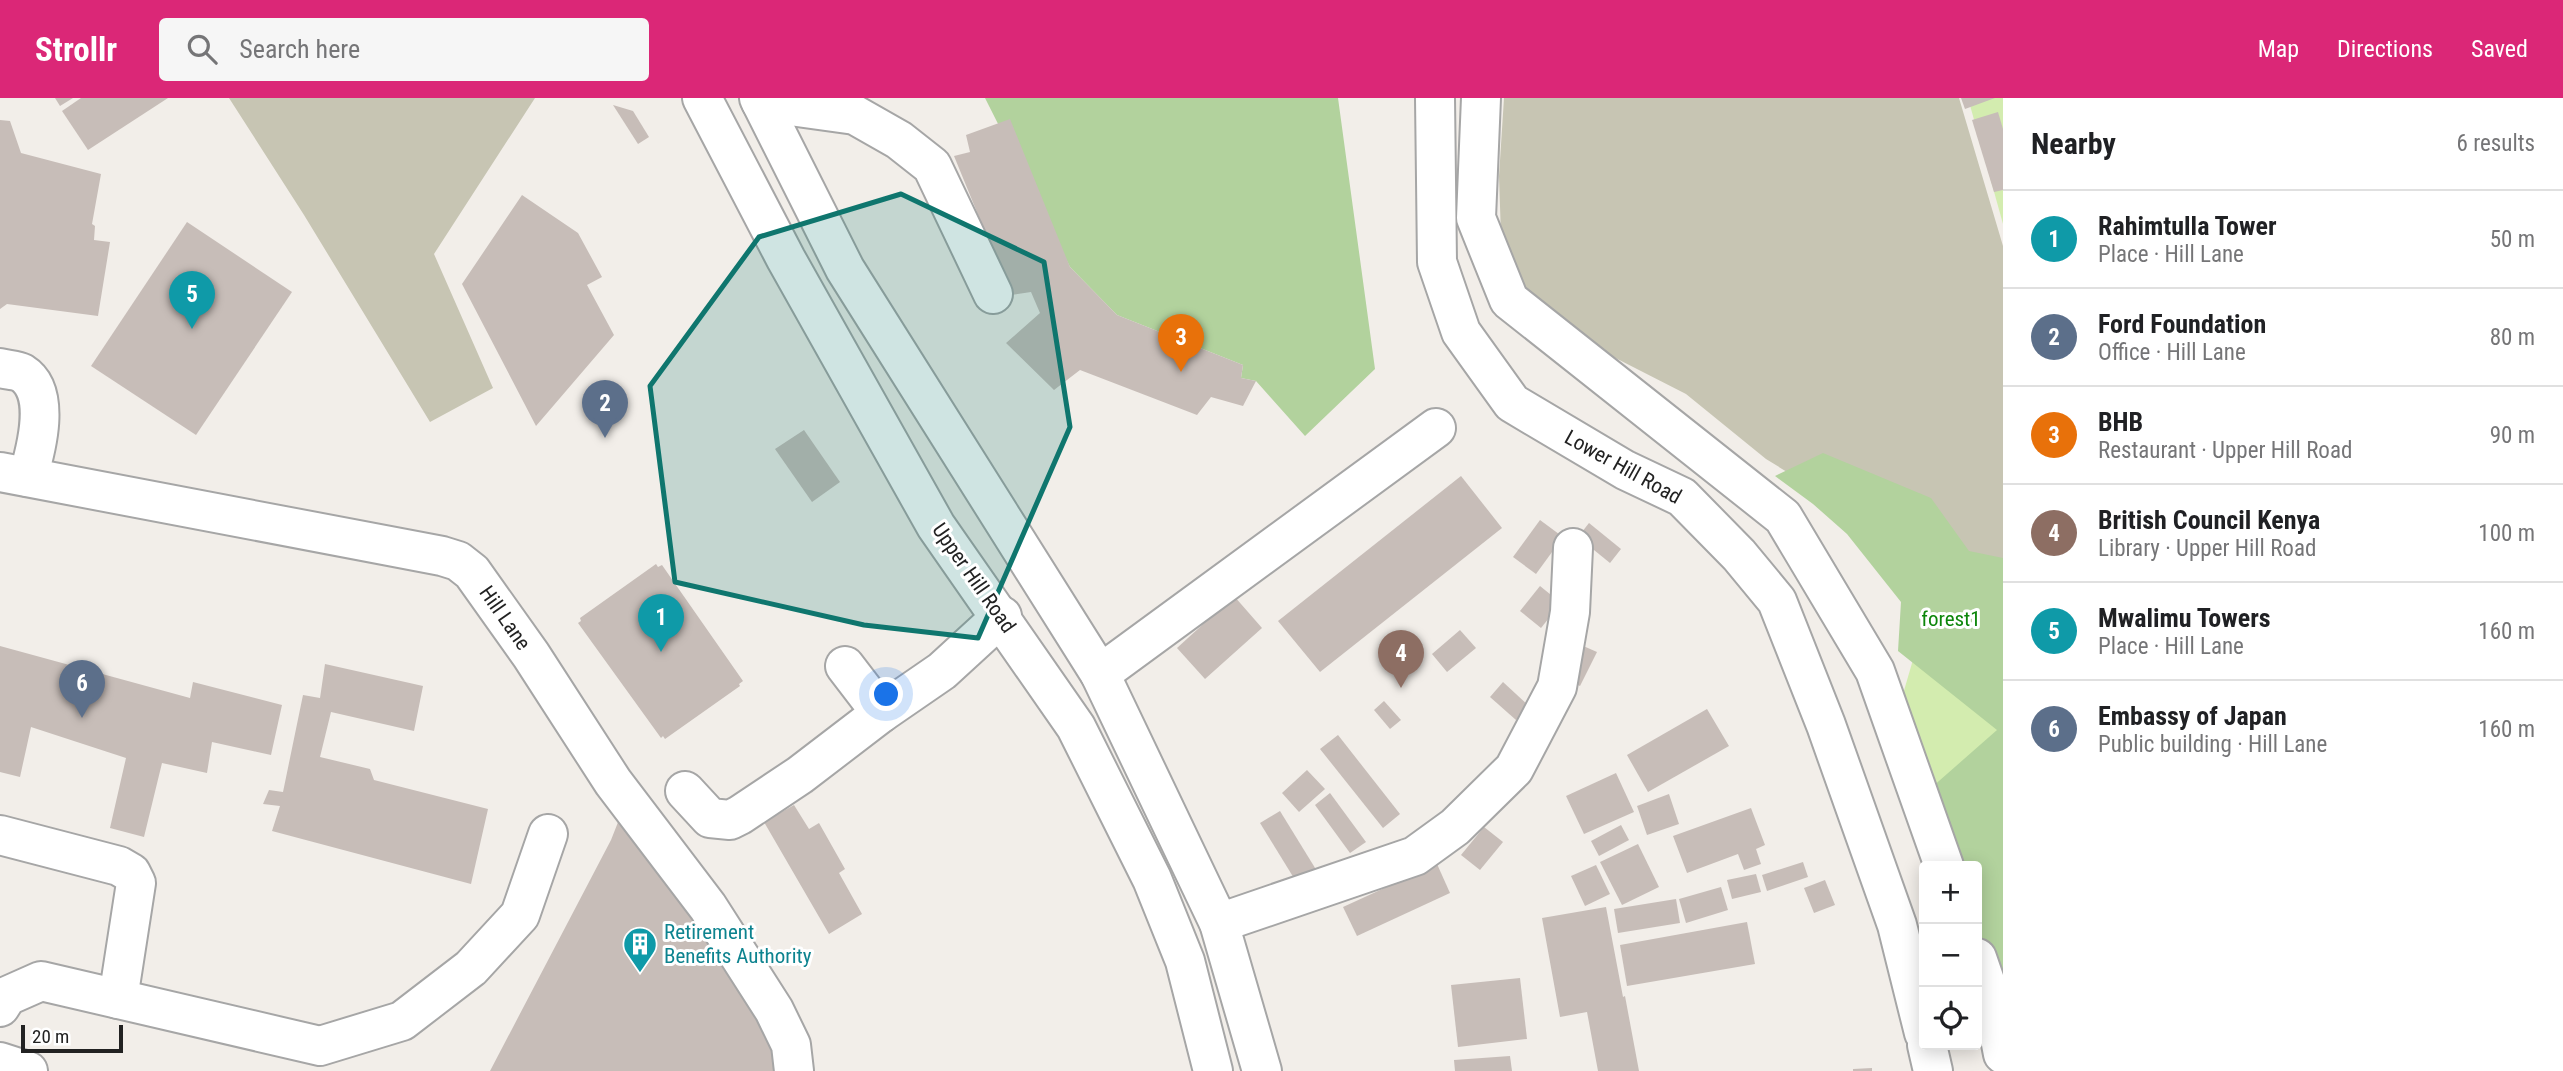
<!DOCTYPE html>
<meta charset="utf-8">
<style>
:root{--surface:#fff;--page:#f6f6f6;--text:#202124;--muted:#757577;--line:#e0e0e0;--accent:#db2777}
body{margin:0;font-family:"Roboto Condensed",sans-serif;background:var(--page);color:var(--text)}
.controls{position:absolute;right:21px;bottom:21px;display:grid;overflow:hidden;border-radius:7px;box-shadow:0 4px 18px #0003}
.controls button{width:63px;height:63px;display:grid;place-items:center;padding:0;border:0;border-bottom:2px solid var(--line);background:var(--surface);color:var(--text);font:35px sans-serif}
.scale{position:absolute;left:21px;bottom:18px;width:102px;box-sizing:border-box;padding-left:7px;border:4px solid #222;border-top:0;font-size:19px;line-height:24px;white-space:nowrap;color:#222;-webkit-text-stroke:5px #fff;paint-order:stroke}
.you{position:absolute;left:887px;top:597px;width:24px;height:24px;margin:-18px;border:5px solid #fff;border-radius:50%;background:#1a73e8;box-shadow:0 0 0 10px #1a73e833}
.badge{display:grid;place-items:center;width:46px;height:46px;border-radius:50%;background:var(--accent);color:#fff;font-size:23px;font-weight:700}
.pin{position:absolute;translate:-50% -58px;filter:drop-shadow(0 2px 4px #0008)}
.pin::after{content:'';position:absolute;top:37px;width:24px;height:21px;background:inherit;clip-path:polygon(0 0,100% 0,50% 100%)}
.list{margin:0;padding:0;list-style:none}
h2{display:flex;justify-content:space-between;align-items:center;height:91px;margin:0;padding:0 28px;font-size:30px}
h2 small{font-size:23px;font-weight:400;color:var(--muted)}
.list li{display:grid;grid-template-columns:46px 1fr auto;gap:21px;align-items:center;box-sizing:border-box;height:98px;padding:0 28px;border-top:2px solid var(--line)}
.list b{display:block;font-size:26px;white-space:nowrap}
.list p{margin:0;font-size:23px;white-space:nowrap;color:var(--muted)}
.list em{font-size:23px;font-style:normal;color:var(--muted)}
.icon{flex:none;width:38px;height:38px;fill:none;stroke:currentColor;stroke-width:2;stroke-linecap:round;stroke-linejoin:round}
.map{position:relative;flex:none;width:2003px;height:973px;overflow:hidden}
header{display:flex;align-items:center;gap:42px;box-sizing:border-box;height:98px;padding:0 35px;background:var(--accent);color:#fff}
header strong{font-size:33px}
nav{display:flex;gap:38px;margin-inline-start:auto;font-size:24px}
.search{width:490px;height:63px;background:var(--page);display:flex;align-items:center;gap:18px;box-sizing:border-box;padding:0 24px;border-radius:7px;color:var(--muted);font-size:26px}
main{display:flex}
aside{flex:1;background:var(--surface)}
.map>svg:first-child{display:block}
.construction{fill:#c7c5b3}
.grass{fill:#d3ecaf}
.forest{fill:#b2d29d}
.building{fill:#c7bdb8}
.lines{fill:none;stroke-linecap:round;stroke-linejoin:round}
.minor-casing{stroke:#a6a6a6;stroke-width:42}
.minor{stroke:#fff;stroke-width:38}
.marked{fill:#0f766e;fill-opacity:0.2;stroke:#0f766e;stroke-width:5;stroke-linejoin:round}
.labels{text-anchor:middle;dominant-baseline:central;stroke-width:6;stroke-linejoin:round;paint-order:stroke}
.street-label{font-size:21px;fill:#222;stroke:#fff}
.park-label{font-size:21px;fill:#0c860a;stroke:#fff}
.culture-label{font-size:21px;fill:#0d838f;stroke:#fff;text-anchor:start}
</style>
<header>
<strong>Strollr</strong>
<div class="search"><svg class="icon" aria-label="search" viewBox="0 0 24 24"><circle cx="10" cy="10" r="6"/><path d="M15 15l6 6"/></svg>Search here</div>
<nav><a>Map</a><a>Directions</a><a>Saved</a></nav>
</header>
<main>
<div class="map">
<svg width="2003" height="973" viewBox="0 0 2003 973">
<rect width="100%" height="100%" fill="#f2eee9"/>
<g class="construction">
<polygon points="229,0 535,0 434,156 493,290 430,324 304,117"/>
<polygon points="1504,0 1959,0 2003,148 2003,507 1766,361 1686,296 1588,246 1528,209 1501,138 1499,78"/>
</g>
<g class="grass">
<polygon points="1968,0 2003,0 2003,126"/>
<polygon points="2003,507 2003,956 1977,864 1977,768 1894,627 1926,517"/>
</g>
<g class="forest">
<polygon points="985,0 1338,0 1375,271 1305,338 1256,283 1241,280 1243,267 1117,217 1070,169"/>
<polygon points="1823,355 1931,400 1969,453 2003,460 2003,906 1977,827 1977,768 1957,768 1931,690 1997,632 1898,553 1901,504 1847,436 1813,406 1775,378"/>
</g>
<g class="building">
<polygon points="55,0 73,0 60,8"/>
<polygon points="81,0 168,0 88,52 62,13"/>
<polygon points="1961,0 1995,0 1965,11"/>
<polygon points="613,7 633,13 649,39 638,46"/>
<polygon points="1998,14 2003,31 2003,92 1994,94 1972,22"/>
<polygon points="1010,21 1070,169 1117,217 1243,267 1241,280 1256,283 1243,308 1211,299 1197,317 1080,272 1054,292 1006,245 1040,215 1031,194 1011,197 954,58 970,54 966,37"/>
<polygon points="0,22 10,23 21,55 101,76 92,126 95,128 94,142 110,144 98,218 7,206 0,211"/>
<polygon points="522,97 578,135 602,179 587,187 614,237 536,328 462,186"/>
<polygon points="187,124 292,194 196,337 91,268"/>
<polygon points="804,332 840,384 812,404 775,351"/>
<polygon points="1461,378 1502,430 1320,574 1278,523"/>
<polygon points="1540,422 1563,439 1536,476 1513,459"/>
<polygon points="1589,425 1621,451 1610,465 1578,439"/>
<polygon points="656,466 658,469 662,467 743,583 739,586 740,588 665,641 663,638 661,640 578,525 581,523 580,520"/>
<polygon points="1540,488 1561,505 1541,530 1520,513"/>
<polygon points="1234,498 1262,530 1205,581 1177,550"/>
<polygon points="1460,532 1476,550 1447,574 1432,556"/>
<polygon points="1581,547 1597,554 1580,588 1565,581"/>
<polygon points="0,548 190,600 193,584 282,607 271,657 212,644 207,675 162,665 144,739 110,730 126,660 31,629 20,679 0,674"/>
<polygon points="325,566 423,588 414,633 331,614 320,659 370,671 374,682 488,711 471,786 272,733 280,708 263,706 269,692 283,694 303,597 320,600"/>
<polygon points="1503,584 1529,608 1516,622 1490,599"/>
<polygon points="1384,603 1401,622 1390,631 1374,612"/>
<polygon points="1707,611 1729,648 1648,694 1627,657"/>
<polygon points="1338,637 1400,716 1383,730 1320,651"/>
<polygon points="1307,672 1325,691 1299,714 1282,695"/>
<polygon points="1616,675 1634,714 1584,736 1566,698"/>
<polygon points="1330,695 1366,744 1350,755 1315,707"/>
<polygon points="1669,696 1679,726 1647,737 1637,708"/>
<polygon points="794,707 809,731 819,725 845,771 839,775 862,816 829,836 764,724"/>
<polygon points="624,709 698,799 784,973 490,973 611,742"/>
<polygon points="1751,710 1765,747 1756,751 1761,766 1744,772 1738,756 1687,775 1673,738"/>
<polygon points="1280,713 1320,778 1300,790 1260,725"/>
<polygon points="1621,727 1629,742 1599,758 1591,743"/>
<polygon points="1484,729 1503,744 1480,772 1461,757"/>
<polygon points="1638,746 1659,789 1622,807 1600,764"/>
<polygon points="1803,764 1808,779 1767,793 1762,777"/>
<polygon points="1437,766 1450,795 1357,838 1343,809"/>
<polygon points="1596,767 1610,796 1585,808 1571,778"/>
<polygon points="1756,776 1761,794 1732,801 1727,782"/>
<polygon points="1825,782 1835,807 1814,815 1804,790"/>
<polygon points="1721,789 1728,812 1686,825 1679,801"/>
<polygon points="1676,801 1680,825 1618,835 1614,811"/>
<polygon points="1606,809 1623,899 1625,898 1639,973 1598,973 1587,914 1560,919 1542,820"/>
<polygon points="1747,824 1755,866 1627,888 1620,847"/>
<polygon points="1520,880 1527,941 1458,949 1451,887"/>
<polygon points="1510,958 1512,973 1455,973 1454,962"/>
<polygon points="1872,970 1872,973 1853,973 1853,971"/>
</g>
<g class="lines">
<g class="minor-casing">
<g id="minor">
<polyline points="702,0 786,161 936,428 1076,629 1152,781 1185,863 1213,973"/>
<polyline points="759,0 845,171 1100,576 1219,825 1262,973"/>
<polyline points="1435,0 1437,164 1461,234 1512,305 1625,372 1682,399 1739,457 1777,503 1826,627 1897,827 1924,935"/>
<polyline points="1481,0 1476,120 1509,202 1783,419 1875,573 1944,768"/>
<polyline points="761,4 855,17 899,42 932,68 993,196"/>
<path d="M0 270C7 272 16 272 22 275 52 294 36 352 28 379"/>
<polyline points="0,374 442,458 458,463 472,474 531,557 613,684 708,809 774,912 791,947 794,973"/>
<polyline points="845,568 881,615 942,573 1002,518"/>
<polyline points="1100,576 1436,330"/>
<polyline points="685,693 710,720 730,722 740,717 800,677 881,615"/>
<polyline points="0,737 119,768 131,775 136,785 118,901"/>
<polyline points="1219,825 1415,758 1455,729 1514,671 1557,589 1570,514 1573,450"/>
<polyline points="1977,860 1994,909 2003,956"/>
<polyline points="0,909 7,898 41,883 320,948 402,923 471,870 520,817 548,736"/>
<polyline points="1927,947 1933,973"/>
<polyline points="0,964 28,973"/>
</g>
</g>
<use href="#minor" class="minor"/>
</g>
<path class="marked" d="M901 96 1044 164 1070 329 978 540 864 527 675 484 650 288 759 139Z"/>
<defs>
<g id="building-pin" transform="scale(1.75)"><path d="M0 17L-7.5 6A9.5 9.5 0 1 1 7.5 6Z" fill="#0f9aa8" stroke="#fff"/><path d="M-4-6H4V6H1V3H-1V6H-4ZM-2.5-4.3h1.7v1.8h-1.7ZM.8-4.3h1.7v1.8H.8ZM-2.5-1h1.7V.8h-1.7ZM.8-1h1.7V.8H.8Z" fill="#fff"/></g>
</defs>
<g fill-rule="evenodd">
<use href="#building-pin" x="640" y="846"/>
</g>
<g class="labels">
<g class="street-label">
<text transform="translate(1623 369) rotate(29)">Lower Hill Road</text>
<text transform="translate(974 480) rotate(55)">Upper Hill Road</text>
<text transform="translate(505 520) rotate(55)">Hill Lane</text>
</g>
<g class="park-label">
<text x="1951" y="521">forest1</text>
</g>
<g class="culture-label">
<text x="664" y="834">Retirement<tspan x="664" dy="24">Benefits Authority</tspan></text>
</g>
</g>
</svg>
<div class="controls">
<button>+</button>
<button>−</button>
<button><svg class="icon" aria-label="locate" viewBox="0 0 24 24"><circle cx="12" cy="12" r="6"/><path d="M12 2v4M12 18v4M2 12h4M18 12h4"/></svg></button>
</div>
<div class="scale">20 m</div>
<div class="you"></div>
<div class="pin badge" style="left:661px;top:554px;background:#0f9aa8">1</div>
<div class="pin badge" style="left:605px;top:340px;background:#5c6f8a">2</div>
<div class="pin badge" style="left:1181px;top:274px;background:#e8710a">3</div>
<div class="pin badge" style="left:1401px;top:590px;background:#8d6e63">4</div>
<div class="pin badge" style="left:192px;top:231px;background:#0f9aa8">5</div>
<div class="pin badge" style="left:82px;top:620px;background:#5c6f8a">6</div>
</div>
<aside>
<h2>Nearby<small>6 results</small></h2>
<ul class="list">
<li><span class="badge" style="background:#0f9aa8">1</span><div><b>Rahimtulla Tower</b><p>Place · Hill Lane</p></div><em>50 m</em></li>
<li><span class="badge" style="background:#5c6f8a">2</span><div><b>Ford Foundation</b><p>Office · Hill Lane</p></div><em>80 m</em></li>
<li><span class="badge" style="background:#e8710a">3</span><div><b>BHB</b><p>Restaurant · Upper Hill Road</p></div><em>90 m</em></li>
<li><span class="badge" style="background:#8d6e63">4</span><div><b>British Council Kenya</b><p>Library · Upper Hill Road</p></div><em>100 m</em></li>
<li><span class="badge" style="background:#0f9aa8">5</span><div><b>Mwalimu Towers</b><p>Place · Hill Lane</p></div><em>160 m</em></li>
<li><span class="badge" style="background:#5c6f8a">6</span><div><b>Embassy of Japan</b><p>Public building · Hill Lane</p></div><em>160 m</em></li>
</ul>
</aside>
</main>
